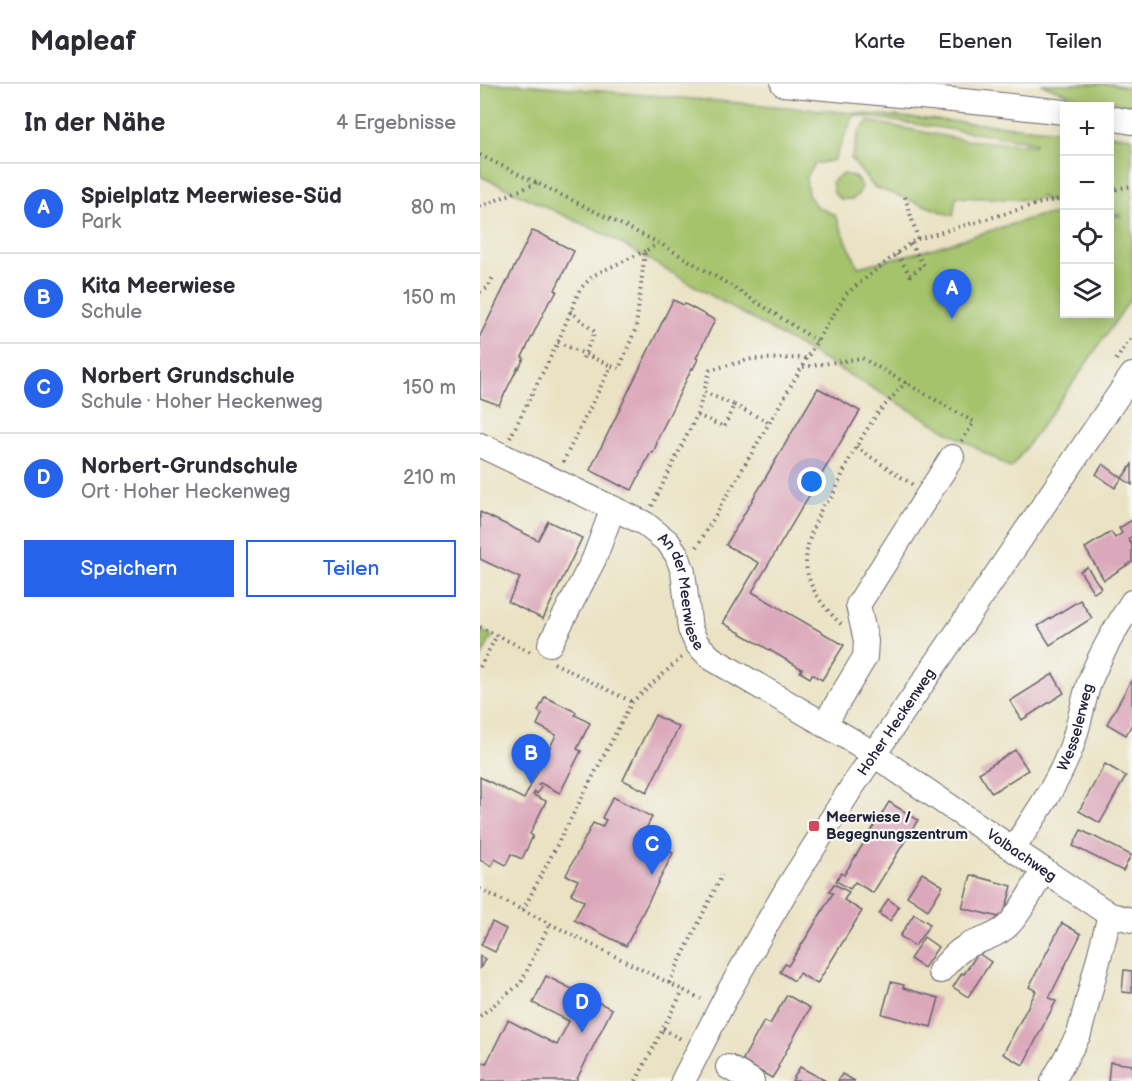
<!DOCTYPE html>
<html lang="de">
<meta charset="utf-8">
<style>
:root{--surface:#fff;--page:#f7f7f7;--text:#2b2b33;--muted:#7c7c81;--line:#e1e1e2;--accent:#2563eb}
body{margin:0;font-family:"Balsamiq Sans",sans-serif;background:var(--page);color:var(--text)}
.controls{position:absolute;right:18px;top:18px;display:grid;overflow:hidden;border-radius:0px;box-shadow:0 3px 15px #0003}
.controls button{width:54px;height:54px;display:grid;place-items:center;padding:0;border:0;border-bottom:2px solid var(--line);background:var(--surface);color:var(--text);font:30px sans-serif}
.you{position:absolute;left:332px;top:398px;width:21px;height:21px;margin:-15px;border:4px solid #fff;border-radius:50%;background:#1a73e8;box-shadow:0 0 0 9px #1a73e833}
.badge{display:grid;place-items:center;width:39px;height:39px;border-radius:50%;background:var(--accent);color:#fff;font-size:20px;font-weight:700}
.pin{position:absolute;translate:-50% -50px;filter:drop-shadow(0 2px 3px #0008)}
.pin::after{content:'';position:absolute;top:32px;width:21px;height:18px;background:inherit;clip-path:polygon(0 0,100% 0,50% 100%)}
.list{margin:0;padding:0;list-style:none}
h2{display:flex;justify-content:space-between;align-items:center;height:78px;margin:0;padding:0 24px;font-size:26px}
h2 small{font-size:20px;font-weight:400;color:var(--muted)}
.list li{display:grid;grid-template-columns:39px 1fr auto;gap:18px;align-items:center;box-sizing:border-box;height:90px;padding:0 24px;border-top:2px solid var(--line)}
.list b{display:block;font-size:22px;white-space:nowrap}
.list p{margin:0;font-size:20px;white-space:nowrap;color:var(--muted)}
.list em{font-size:20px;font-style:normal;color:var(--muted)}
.actions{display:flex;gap:12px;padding:18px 24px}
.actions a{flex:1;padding:14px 0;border:2px solid var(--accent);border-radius:0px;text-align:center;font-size:21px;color:var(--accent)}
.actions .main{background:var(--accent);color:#fff}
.icon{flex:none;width:33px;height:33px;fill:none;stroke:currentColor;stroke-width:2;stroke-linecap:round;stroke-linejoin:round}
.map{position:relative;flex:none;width:652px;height:997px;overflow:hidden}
header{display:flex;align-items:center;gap:36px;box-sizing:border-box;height:84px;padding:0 30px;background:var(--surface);border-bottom:2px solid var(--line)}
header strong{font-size:28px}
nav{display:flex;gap:33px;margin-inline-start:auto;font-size:21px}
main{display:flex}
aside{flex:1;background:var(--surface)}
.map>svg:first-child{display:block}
.green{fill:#a4c36b;stroke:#637253;stroke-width:1.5}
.building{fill:#dba7ba}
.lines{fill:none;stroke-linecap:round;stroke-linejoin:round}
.minor-casing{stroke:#68656b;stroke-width:26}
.path{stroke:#68656b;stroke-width:4;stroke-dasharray:1.5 4.5;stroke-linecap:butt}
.minor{stroke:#fff;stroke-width:24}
.poi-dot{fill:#d1495b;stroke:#f6f6f2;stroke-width:2}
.labels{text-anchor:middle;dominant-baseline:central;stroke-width:4.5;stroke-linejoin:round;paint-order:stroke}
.street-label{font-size:15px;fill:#22223b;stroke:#f6f6f2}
.poi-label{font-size:15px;font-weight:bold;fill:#22223b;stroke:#f6f6f2;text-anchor:start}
</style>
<header>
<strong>Mapleaf</strong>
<nav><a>Karte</a><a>Ebenen</a><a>Teilen</a></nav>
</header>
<main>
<aside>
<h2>In der Nähe<small>4 Ergebnisse</small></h2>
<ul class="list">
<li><span class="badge">A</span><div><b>Spielplatz Meerwiese-Süd</b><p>Park</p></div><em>80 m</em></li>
<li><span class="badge">B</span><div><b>Kita Meerwiese</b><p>Schule</p></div><em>150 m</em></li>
<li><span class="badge">C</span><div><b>Norbert Grundschule</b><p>Schule · Hoher Heckenweg</p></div><em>150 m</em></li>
<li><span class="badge">D</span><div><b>Norbert-Grundschule</b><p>Ort · Hoher Heckenweg</p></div><em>210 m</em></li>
</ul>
<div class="actions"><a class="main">Speichern</a><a>Teilen</a></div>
</aside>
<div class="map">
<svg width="652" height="997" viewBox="0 0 652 997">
<rect width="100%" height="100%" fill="#f6f6f2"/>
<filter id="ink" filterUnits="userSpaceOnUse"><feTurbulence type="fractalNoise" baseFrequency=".0167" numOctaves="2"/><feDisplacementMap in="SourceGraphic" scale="12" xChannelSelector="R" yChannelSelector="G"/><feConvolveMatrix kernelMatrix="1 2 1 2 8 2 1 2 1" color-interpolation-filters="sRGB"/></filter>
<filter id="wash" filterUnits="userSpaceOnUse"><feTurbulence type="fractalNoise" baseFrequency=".008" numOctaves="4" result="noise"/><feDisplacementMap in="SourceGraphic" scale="24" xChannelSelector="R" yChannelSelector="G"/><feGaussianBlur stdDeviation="1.35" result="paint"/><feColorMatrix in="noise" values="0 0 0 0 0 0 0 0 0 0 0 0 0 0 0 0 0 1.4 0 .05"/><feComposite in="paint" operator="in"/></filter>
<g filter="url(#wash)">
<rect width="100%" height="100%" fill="#eae2c3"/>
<g class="green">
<polygon points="0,0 40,0 584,47 584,120 563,116 562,112 555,116 476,113 473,132 394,103 371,75 379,48 388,37 484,56 555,61 555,58 374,31 354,76 335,80 326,94 328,111 337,123 355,131 378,183 447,166 562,131 584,131 584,230 630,230 630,132 643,132 630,129 630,51 652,53 652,213 597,293 531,384 126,151 0,92"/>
<polygon points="561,0 631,0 652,4 652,21 602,15"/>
<path d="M363 90C373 91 377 94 382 102 377 115 374 116 360 115L354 109 352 97Z"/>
<polygon points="0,546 12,552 0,575"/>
</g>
<g id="blocks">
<g class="building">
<polygon points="52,147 63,151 94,167 75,206 77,207 72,216 70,216 42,273 44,274 39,284 38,283 19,321 0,314 0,252"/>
<polygon points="193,216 204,221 205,220 235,236 216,274 218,275 213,285 212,284 176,358 177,359 173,369 171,368 152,406 141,401 141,402 110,386"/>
<polygon points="338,304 380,327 370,344 369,344 272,508 364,561 342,596 332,590 330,594 320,588 322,585 243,539 279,479 246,461"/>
<polygon points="623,380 642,394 635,404 616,390"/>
<polygon points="652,380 652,401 642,394"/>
<polygon points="0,428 58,456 68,437 102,454 63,535 28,518 40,494 0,475"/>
<polygon points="652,436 652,452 648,455 652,461 652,478 624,496 605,464 631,448 635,454 642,449 639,444"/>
<polygon points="607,483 621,504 614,509 600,487"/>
<polygon points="600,516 612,534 570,561 558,542"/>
<polygon points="573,590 584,609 542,636 530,617"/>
<polygon points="652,595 652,640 646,651 627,640"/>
<polygon points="65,613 96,628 95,631 110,639 97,665 101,667 80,709 60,699 58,701 61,703 57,710 55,708 53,711 66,717 50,750 53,752 42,775 31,770 26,781 15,775 11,782 0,776 0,693 44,715 76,651 57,641 62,630 58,627"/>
<polygon points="175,631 199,643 167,708 143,696"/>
<polygon points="535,666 548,686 512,709 499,689"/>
<polygon points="625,680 646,692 620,739 599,727"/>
<polygon points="133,713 172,733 162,753 193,769 146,862 94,836 104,817 91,810 98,796 86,791 113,739 122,743 126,736 122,734"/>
<polygon points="409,718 438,736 393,809 375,798 370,805 356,797 361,789 364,791"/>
<polygon points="601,746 651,771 643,787 593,762"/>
<polygon points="442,789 463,802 448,826 427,812"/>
<polygon points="491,791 532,802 523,834 482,824"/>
<polygon points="354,800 369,808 364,816 382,827 337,900 319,889 314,897 300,888 305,880 308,882 331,846 353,809 349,807"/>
<polygon points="408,815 419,823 410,837 399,830"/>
<polygon points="434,830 450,840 435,862 420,852"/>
<polygon points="12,838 26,845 15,868 1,861"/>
<polygon points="582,839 601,850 569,914 576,917 543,981 523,970 556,907 549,903"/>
<polygon points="444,853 458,863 444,884 430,875"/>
<polygon points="498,869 511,878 488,913 473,903 482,889 484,890"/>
<polygon points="0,872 5,875 0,885"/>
<polygon points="644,886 652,887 652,909 642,908"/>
<polygon points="66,892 132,925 96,997 0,997 0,977 6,980 28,936 77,961 89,937 53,919"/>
<polygon points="411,898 424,901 423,904 459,914 451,943 402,930"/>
<polygon points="307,911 330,924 298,982 299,983 292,994 262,977 284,937 290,940"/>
<polygon points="630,978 652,981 652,997 628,997"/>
<polygon points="320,983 346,997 312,997"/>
<polygon points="362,990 375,997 358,997"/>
</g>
</g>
</g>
<g filter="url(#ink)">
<use href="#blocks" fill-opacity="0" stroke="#68656b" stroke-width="1.5"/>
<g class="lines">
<g class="minor-casing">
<g id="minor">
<polyline points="303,0 504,19 584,28"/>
<polyline points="630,34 652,38"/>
<path id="s1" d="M0 361 164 439 188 458 197 471 203 488 210 545 217 560 231 574 378 660 630 831 599 950 573 997"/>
<polyline points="70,560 114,475 133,424"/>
<polyline points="344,641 385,573 386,557 378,521 472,373"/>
<path id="s2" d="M533 765C552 736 573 707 587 674 598 650 601 624 609 599 620 570 636 544 652 518"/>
<polyline points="630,831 652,836"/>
<path d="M460 887C468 878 476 868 487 862 500 856 514 853 525 844 539 833 554 802 564 786"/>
<polyline points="248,983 272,997"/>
<path id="s3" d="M203 997 248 909 281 850 307 805 372 703 652 291"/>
</g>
</g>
<g class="path">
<polyline points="0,71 179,159 250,201 337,257"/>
<polyline points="630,106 652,102"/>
<polyline points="425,113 438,155"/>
<polyline points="0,123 57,99"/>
<polyline points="417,170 430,191 444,181 430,159"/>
<polyline points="0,208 8,204 13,193"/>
<polyline points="90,227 115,248 101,278"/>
<polyline points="78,258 131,282"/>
<polyline points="636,276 652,252"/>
<polyline points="323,283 382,274 494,338 481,358"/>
<polyline points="254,321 290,339"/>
<polyline points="217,331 224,308"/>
<polyline points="30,354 78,258 100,205 114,191 165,167"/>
<polyline points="376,363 433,401"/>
<polyline points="83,378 131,282 139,285 156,244 165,167 178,160"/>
<polyline points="172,422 217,331 244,343 254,321 224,308 230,286 272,275 328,274"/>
<polyline points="217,463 337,257 367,209 430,159 438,155 561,119 584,114"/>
<path d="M361 540C344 524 327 503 326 478 326 458 336 437 344 419L351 415 371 372 384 350 397 330 426 298"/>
<polyline points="0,543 51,568"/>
<polyline points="74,579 152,618"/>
<polyline points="0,583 17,551"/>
<polyline points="0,805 221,915"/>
<polyline points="43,826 152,618 202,573"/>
<polyline points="189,899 242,791"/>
<polyline points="0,932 41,899 70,839"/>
<polyline points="183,945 203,956"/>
<polyline points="156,997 203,906"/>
</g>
<use href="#minor" class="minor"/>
</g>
</g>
<rect class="poi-dot" x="328" y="736" width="12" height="12" rx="3"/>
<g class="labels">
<g class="street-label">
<text stroke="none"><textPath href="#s1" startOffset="264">An der Meerwiese</textPath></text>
<text stroke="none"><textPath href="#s3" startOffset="418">Hoher Heckenweg</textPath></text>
<text stroke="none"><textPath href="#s2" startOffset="138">Wesselerweg</textPath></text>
<text stroke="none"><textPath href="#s1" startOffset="708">Volbachweg</textPath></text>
</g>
<g class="poi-label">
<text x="346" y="733">Meerwiese /<tspan x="346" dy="17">Begegnungszentrum</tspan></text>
</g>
</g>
</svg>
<div class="controls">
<button>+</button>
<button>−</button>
<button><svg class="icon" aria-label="locate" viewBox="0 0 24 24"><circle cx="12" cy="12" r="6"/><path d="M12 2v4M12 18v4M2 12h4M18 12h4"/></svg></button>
<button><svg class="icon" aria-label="layers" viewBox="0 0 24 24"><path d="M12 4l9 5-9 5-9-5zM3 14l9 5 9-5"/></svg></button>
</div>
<div class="you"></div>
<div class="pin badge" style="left:472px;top:235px">A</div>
<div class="pin badge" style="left:51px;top:700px">B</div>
<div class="pin badge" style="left:172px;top:791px">C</div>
<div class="pin badge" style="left:102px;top:949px">D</div>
</div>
</main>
